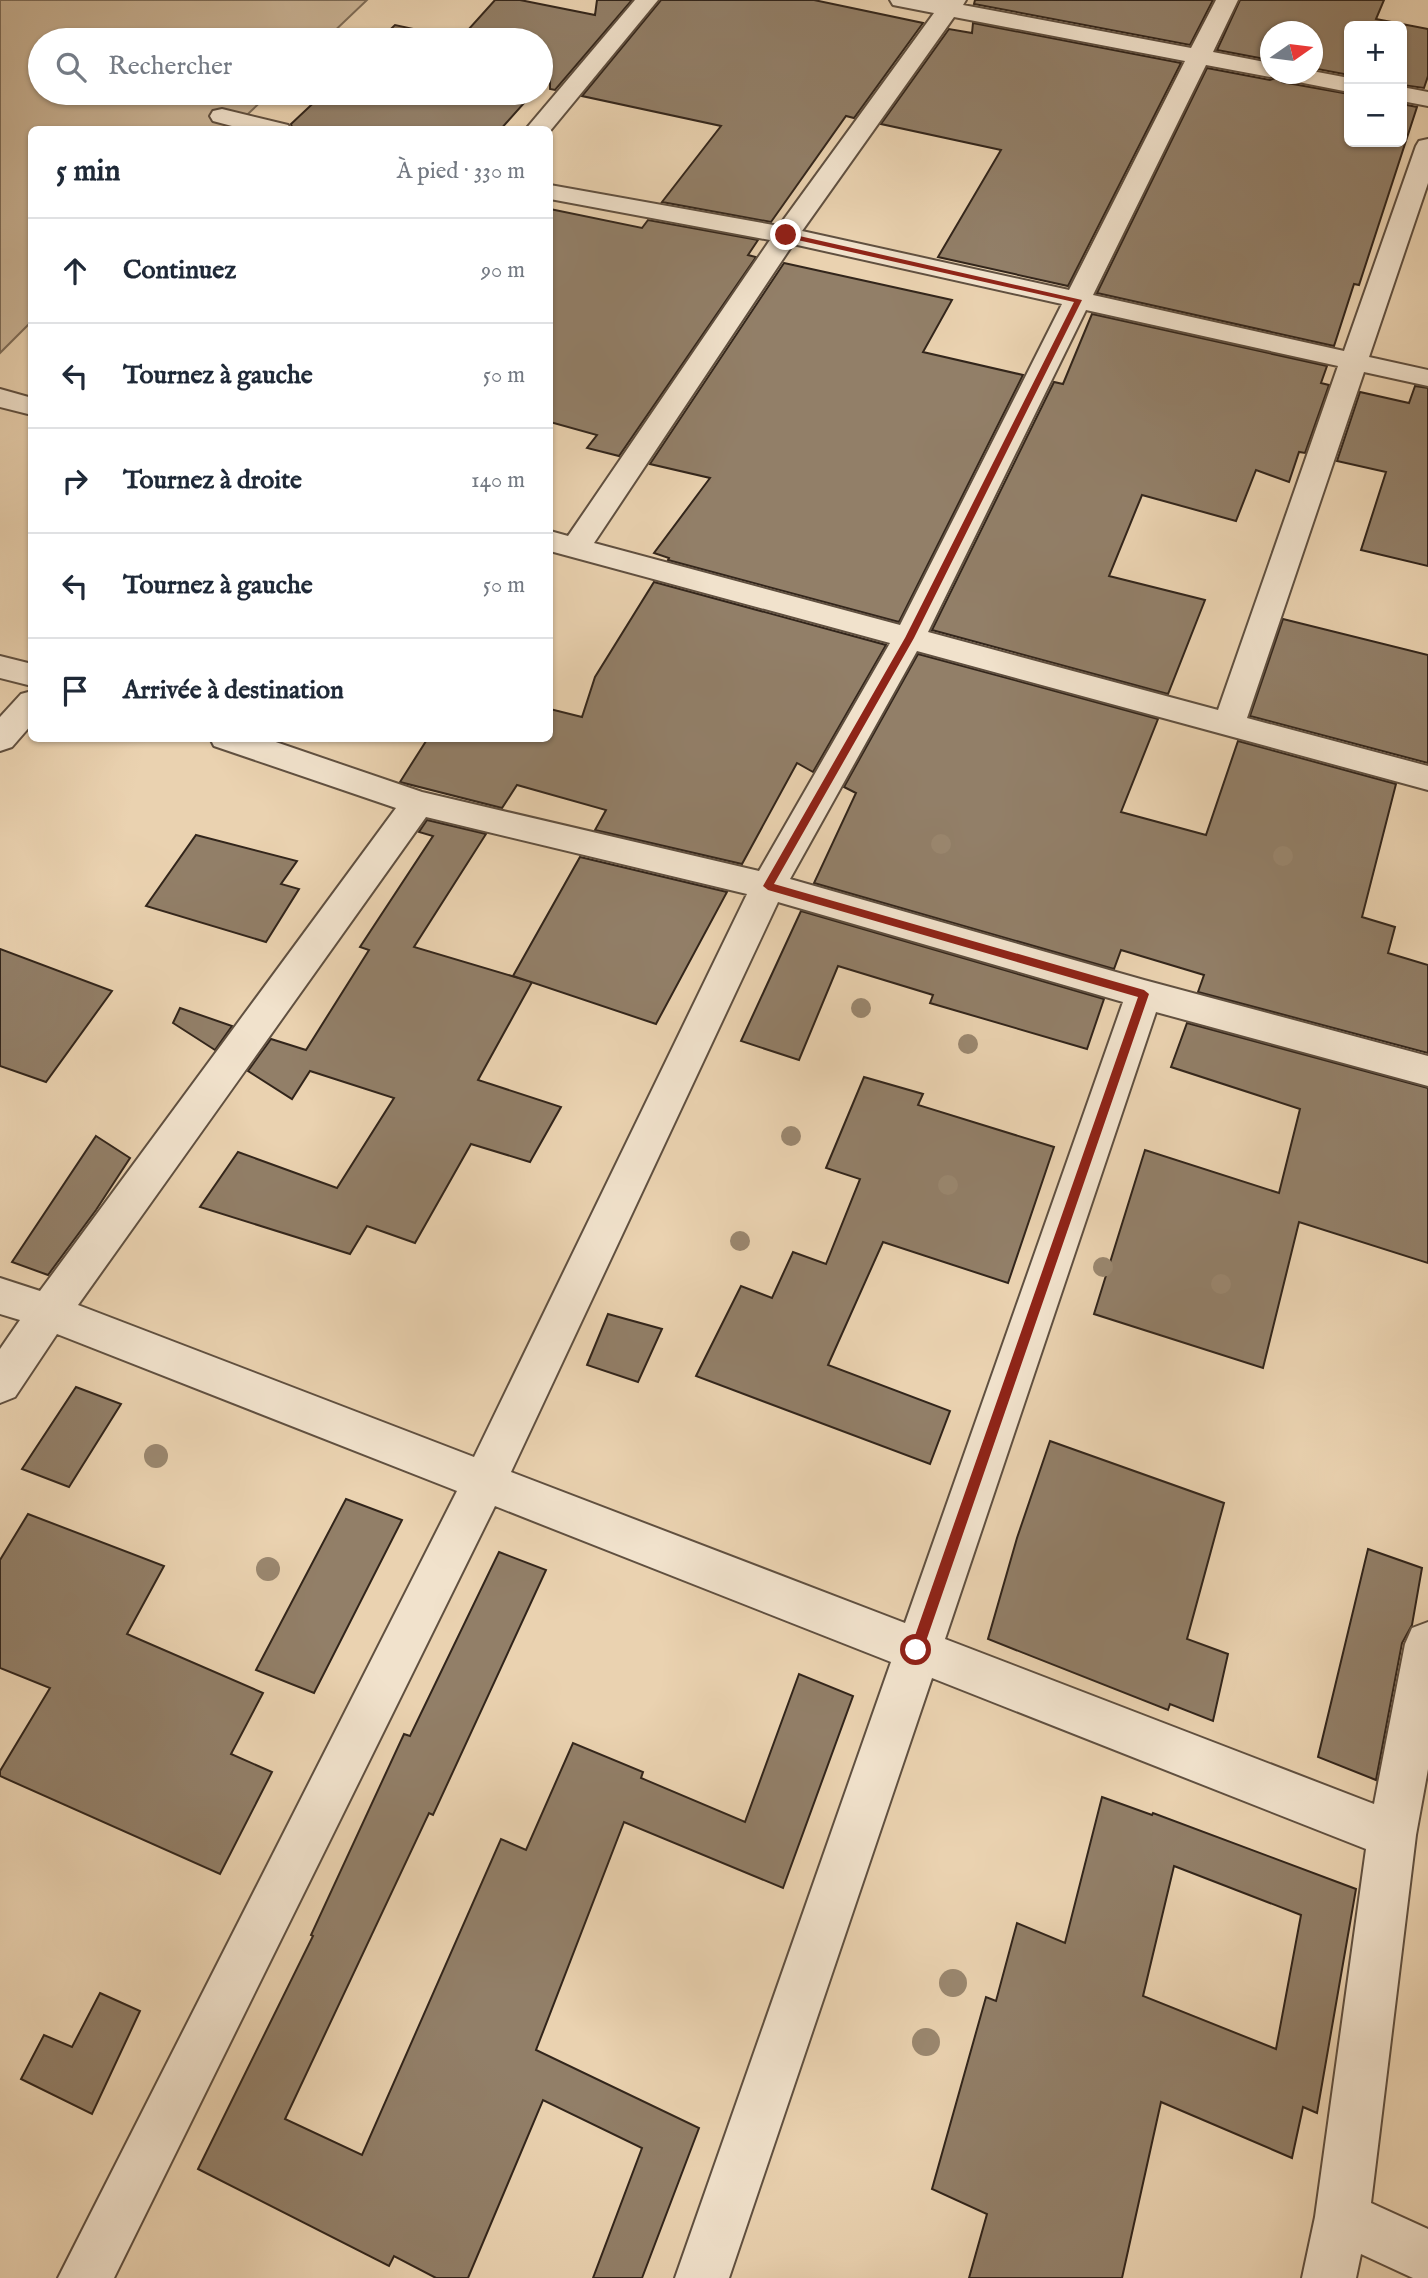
<!DOCTYPE html>
<html lang="fr">
<meta charset="utf-8">
<style>
:root{--surface:#fff;--page:#f2f2f3;--text:#1f2937;--muted:#747a83;--line:#e0e1e3}
body{margin:0;font-family:"IM FELL English",serif;background:var(--page);color:var(--text)}
.controls{position:absolute;right:21px;top:21px;display:grid;overflow:hidden;border-radius:10px;box-shadow:0 2px 5px #0004}
.controls button{width:63px;height:63px;display:grid;place-items:center;padding:0;border:0;border-bottom:2px solid var(--line);background:var(--surface);color:var(--text);font:35px sans-serif}
.compass{position:absolute;left:1260px;top:21px;width:63px;height:63px;border-radius:50%;background:var(--surface);box-shadow:0 2px 5px #0004;rotate:76deg}
.stop{position:absolute;width:21px;height:21px;margin:-16px;border:5px solid #8f2418;border-radius:50%;background:#fff}
.stop.end{background:#8f2418;border-color:#fff;box-shadow:0 2px 7px #0008}
.list{margin:0;padding:0;list-style:none}
h2{display:flex;justify-content:space-between;align-items:center;height:91px;margin:0;padding:0 28px;font-size:30px}
h2 small{font-size:23px;font-weight:400;color:var(--muted)}
.list li{display:grid;grid-template-columns:46px 1fr auto;gap:21px;align-items:center;box-sizing:border-box;height:105px;padding:0 28px;border-top:2px solid var(--line)}
.list b{display:block;font-size:26px;white-space:nowrap}
.list em{font-size:23px;font-style:normal;color:var(--muted)}
.icon{flex:none;width:38px;height:38px;fill:none;stroke:currentColor;stroke-width:2;stroke-linecap:round;stroke-linejoin:round}
.map{position:relative;flex:none;width:1428px;height:2278px;overflow:hidden}
.search{position:absolute;background:var(--surface);box-shadow:0 2px 5px #0004;left:28px;top:28px;width:525px;height:77px;display:flex;align-items:center;gap:18px;box-sizing:border-box;padding:0 24px;border-radius:38px;color:var(--muted);font-size:26px}
.panel{position:absolute;background:var(--surface);box-shadow:0 2px 5px #0004;left:28px;top:126px;width:525px;height:616px;border-radius:10px}
.map>svg:first-child{display:block}
.green{fill:#cbb597;stroke:#7e6d59;stroke-width:2}
.building{fill:#927f68;stroke:#32251b;stroke-width:2;fill-rule:evenodd}
.lines{fill:none;stroke-linecap:round;stroke-linejoin:round}
.minor-casing{stroke:#605040;stroke-width:4}
.tertiary-casing{stroke:#605040;stroke-width:4}
.minor{fill:#f1e2cc;fill-rule:evenodd}
.tertiary{fill:#f1e2cc;fill-rule:evenodd}
.tree{fill:#9a876f}
.route{fill:#8f2418}
</style>
<div class="map">
<svg width="1428" height="2278" viewBox="0 0 1428 2278">
<rect width="100%" height="100%" fill="#ead2b0"/>
<filter id="stains"><feTurbulence type="fractalNoise" baseFrequency=".00286" numOctaves="4"/><feColorMatrix values="0 0 0 0 .2 0 0 0 0 .09 0 0 0 0 .02 0 0 0 .5 -.17"/></filter>
<radialGradient id="worn" r=".72"><stop offset=".6" stop-color="#630" stop-opacity="0"/><stop offset="1" stop-color="#630" stop-opacity=".3"/></radialGradient>
<polygon class="green" points="0,0 367,0 325,40 40,40 40,93 270,93 232,129 32,130 31,322 0,353"/>
<g class="building">
<polygon points="495,0 520,0 595,15 597,0 632,0 555,90 550,89 550,74 541,84 541,40 379,40 395,25 460,39"/>
<polygon points="661,0 814,0 923,23 854,118 846,116 771,222 662,202 721,126 582,96"/>
<polygon points="975,0 1213,0 1190,45 974,4"/>
<polygon points="1240,0 1384,0 1376,19 1428,29 1428,76 1424,88 1402,85 1402,26 1349,26 1349,75 1312,68 1312,32 1270,32 1270,60 1217,50"/>
<polygon points="973,23 1181,63 1068,286 938,257 1001,150 881,124 949,29 972,33"/>
<polygon points="1207,68 1270,80 1278,77 1282,82 1349,94 1349,142 1402,142 1402,104 1417,107 1359,285 1354,284 1334,346 1097,293"/>
<polygon points="324,93 533,93 500,130 293,130 291,124"/>
<polygon points="550,209 642,228 648,220 758,240 748,255 756,257 619,456 587,448 597,435 550,422"/>
<polygon points="784,263 952,300 923,352 1023,375 899,622 668,560 669,558 654,553 710,478 650,464"/>
<polygon points="1092,314 1327,366 1321,383 1329,385 1305,453 1299,452 1289,482 1256,470 1236,521 1142,495 1109,576 1205,600 1168,694 932,630 1054,382 1063,384"/>
<polygon points="1415,386 1428,388 1428,566 1361,550 1386,472 1337,461 1360,392 1409,403"/>
<polygon points="654,582 886,645 813,772 797,763 742,864 595,830 606,810 517,785 502,808 400,782 428,738 550,738 550,709 582,717 595,677"/>
<polygon points="1283,619 1428,655 1428,763 1250,716"/>
<polygon points="918,654 1158,719 1121,812 1206,835 1238,741 1396,784 1362,917 1395,927 1388,953 1428,965 1428,1053 1198,992 1204,975 1121,950 1114,969 814,883 856,793 844,787"/>
<polygon points="427,820 486,834 414,947 532,982 478,1080 561,1107 530,1162 471,1144 415,1243 367,1226 350,1254 200,1207 238,1152 337,1188 394,1098 310,1071 292,1099 248,1071 271,1039 306,1050 369,950 360,947 433,836 419,832"/>
<polygon points="196,835 297,861 281,884 299,889 266,942 146,906"/>
<polygon points="580,857 727,892 656,1024 513,976"/>
<polygon points="801,911 1104,999 1087,1049 930,1003 933,995 838,966 799,1060 741,1041"/>
<polygon points="0,949 112,991 46,1082 0,1066"/>
<polygon points="180,1008 232,1026 215,1050 173,1023"/>
<polygon points="1187,1023 1428,1088 1428,1263 1299,1222 1263,1368 1094,1314 1145,1150 1279,1193 1300,1109 1171,1067"/>
<polygon points="864,1077 923,1094 918,1105 1054,1147 1008,1283 883,1242 828,1365 950,1411 930,1464 696,1376 741,1286 772,1298 793,1252 826,1264 860,1179 826,1168"/>
<polygon points="96,1136 130,1158 96,1210 48,1275 12,1262"/>
<polygon points="608,1314 662,1329 638,1382 587,1365"/>
<polygon points="76,1387 121,1404 69,1487 22,1469"/>
<polygon points="1050,1441 1224,1503 1187,1639 1228,1654 1213,1721 1170,1704 1168,1710 988,1639 1017,1538"/>
<polygon points="346,1499 402,1520 314,1693 256,1670"/>
<polygon points="28,1514 164,1566 127,1634 263,1693 231,1754 272,1772 220,1874 0,1776 0,1771 50,1688 0,1668 0,1560"/>
<polygon points="1368,1549 1422,1568 1412,1625 1402,1643 1376,1780 1318,1757"/>
<polygon points="499,1552 546,1570 433,1815 429,1813 285,2119 362,2155 501,1839 526,1850 573,1743 643,1772 641,1778 745,1822 799,1674 853,1696 783,1888 624,1822 536,2050 699,2128 642,2278 593,2278 642,2148 543,2100 468,2278 436,2278 394,2256 389,2266 198,2169 313,1936 311,1935 404,1734 410,1736"/>
<path d="M1102 1797 1152 1815 1153 1813 1356 1889 1317 2113 1303 2107 1292 2158 1161 2102 1122 2278H969L987 2214 932 2189 986 1997 996 2001 1017 1923 1065 1943ZM1174 1866 1301 1915 1276 2049 1143 1996Z"/>
<polygon points="100,1993 140,2011 92,2114 21,2079 44,2035 72,2047"/>
</g>
<g class="lines">
<g class="minor-casing">
<g id="minor">
<path d="M890 0H966L963 5 1191 48 1216 0H1238L1213 52 1270 63V74H1279L1270 77 1206 65 1093 295 1344 351 1416 146 1419 141 1428 139V183L1369 357 1428 370V386L1364 372 1247 718 1428 766V790L917 651 790 879 1144 980 1428 1056V1086L1156 1012 945 1639 1374 1804 1405 1644 1412 1628 1428 1622V1769L1416 1835 1371 2203 1428 2229V2278H1413L1361 2254 1356 2278H1302L1315 2217 1366 1849 932 1678 729 2278H675L891 1662 495 1506 114 2278H58L457 1491 57 1334 15 1397 0 1403V1349L20 1320 0 1314V1278L40 1291 396 808 214 746 210 738H264L422 792 759 871 890 643 550 551V531L568 536 770 240 550 199V185L779 226 934 13 893 5ZM954 17 1185 61 1069 290 802 231ZM793 244 1062 304 900 625 594 543ZM1086 310 1338 366 1218 710 928 632ZM426 817 747 894 474 1457 78 1305ZM778 902 1123 1002 905 1623 511 1472Z"/>
<polygon points="1312,71 1349,78 1349,92 1283,79 1279,74 1312,74"/>
<polygon points="1402,87 1428,92 1428,106 1402,101"/>
<polygon points="222,109 288,125 291,130 247,130 213,121 210,116 213,111"/>
<polygon points="0,389 32,398 32,415 0,407"/>
<polygon points="0,656 32,664 32,686 0,678"/>
</g>
</g>
<g class="tertiary-casing">
<g id="tertiary">
<polygon points="635,0 658,0 550,131 525,130"/>
<polygon points="32,691 32,724 12,747 0,751 0,717 21,694"/>
</g>
</g>
<use href="#minor" class="minor"/>
<use href="#tertiary" class="tertiary"/>
</g>
<g class="tree">
<circle cx="941" cy="844" r="10"/>
<circle cx="1283" cy="856" r="10"/>
<circle cx="861" cy="1008" r="10"/>
<circle cx="968" cy="1044" r="10"/>
<circle cx="791" cy="1136" r="10"/>
<circle cx="948" cy="1185" r="10"/>
<circle cx="740" cy="1241" r="10"/>
<circle cx="1103" cy="1267" r="10"/>
<circle cx="1221" cy="1284" r="10"/>
<circle cx="156" cy="1456" r="12"/>
<circle cx="268" cy="1569" r="12"/>
<circle cx="953" cy="1983" r="14"/>
<circle cx="926" cy="2042" r="14"/>
</g>
<polygon class="route" points="786,233 1082,300 914,638 774,884 1144,990 1149,994 923,1650 916,1657 910,1650 1138,997 768,890 763,886 905,638 1074,302 784,237"/>
<rect width="100%" height="100%" filter="url(#stains)"/>
<rect width="100%" height="100%" fill="url(#worn)"/>
</svg>
<div class="controls">
<button>+</button>
<button>−</button>
</div>
<svg class="compass" viewBox="-18 -18 36 36"><path d="M0-13l5 13h-10z" fill="#e53935"/><path d="M0 13l5-13h-10z" fill="#747a83"/></svg>
<div class="stop" style="left:916px;top:1650px"></div>
<div class="stop end" style="left:786px;top:235px"></div>
<div class="search"><svg class="icon" aria-label="search" viewBox="0 0 24 24"><circle cx="10" cy="10" r="6"/><path d="M15 15l6 6"/></svg>Rechercher</div>
<section class="panel">
<h2>5 min<small>À pied · 330 m</small></h2>
<ul class="list">
<li><svg class="icon" aria-label="ahead" viewBox="0 0 24 24"><path d="M12 20V5M6 11l6-6 6 6"/></svg><div><b>Continuez</b></div><em>90 m</em></li>
<li><svg class="icon" aria-label="left" viewBox="0 0 24 24"><path d="M17 20v-9H6M10 6l-5 5 5 5"/></svg><div><b>Tournez à gauche</b></div><em>50 m</em></li>
<li><svg class="icon" aria-label="right" viewBox="0 0 24 24"><path d="M7 20v-9h11M14 6l5 5-5 5"/></svg><div><b>Tournez à droite</b></div><em>140 m</em></li>
<li><svg class="icon" aria-label="left" viewBox="0 0 24 24"><path d="M17 20v-9H6M10 6l-5 5 5 5"/></svg><div><b>Tournez à gauche</b></div><em>50 m</em></li>
<li><svg class="icon" aria-label="arrive" viewBox="0 0 24 24"><path d="M6 21V4h12l-3 4 3 4H6"/></svg><div><b>Arrivée à destination</b></div></li>
</ul>
</section>
</div>
